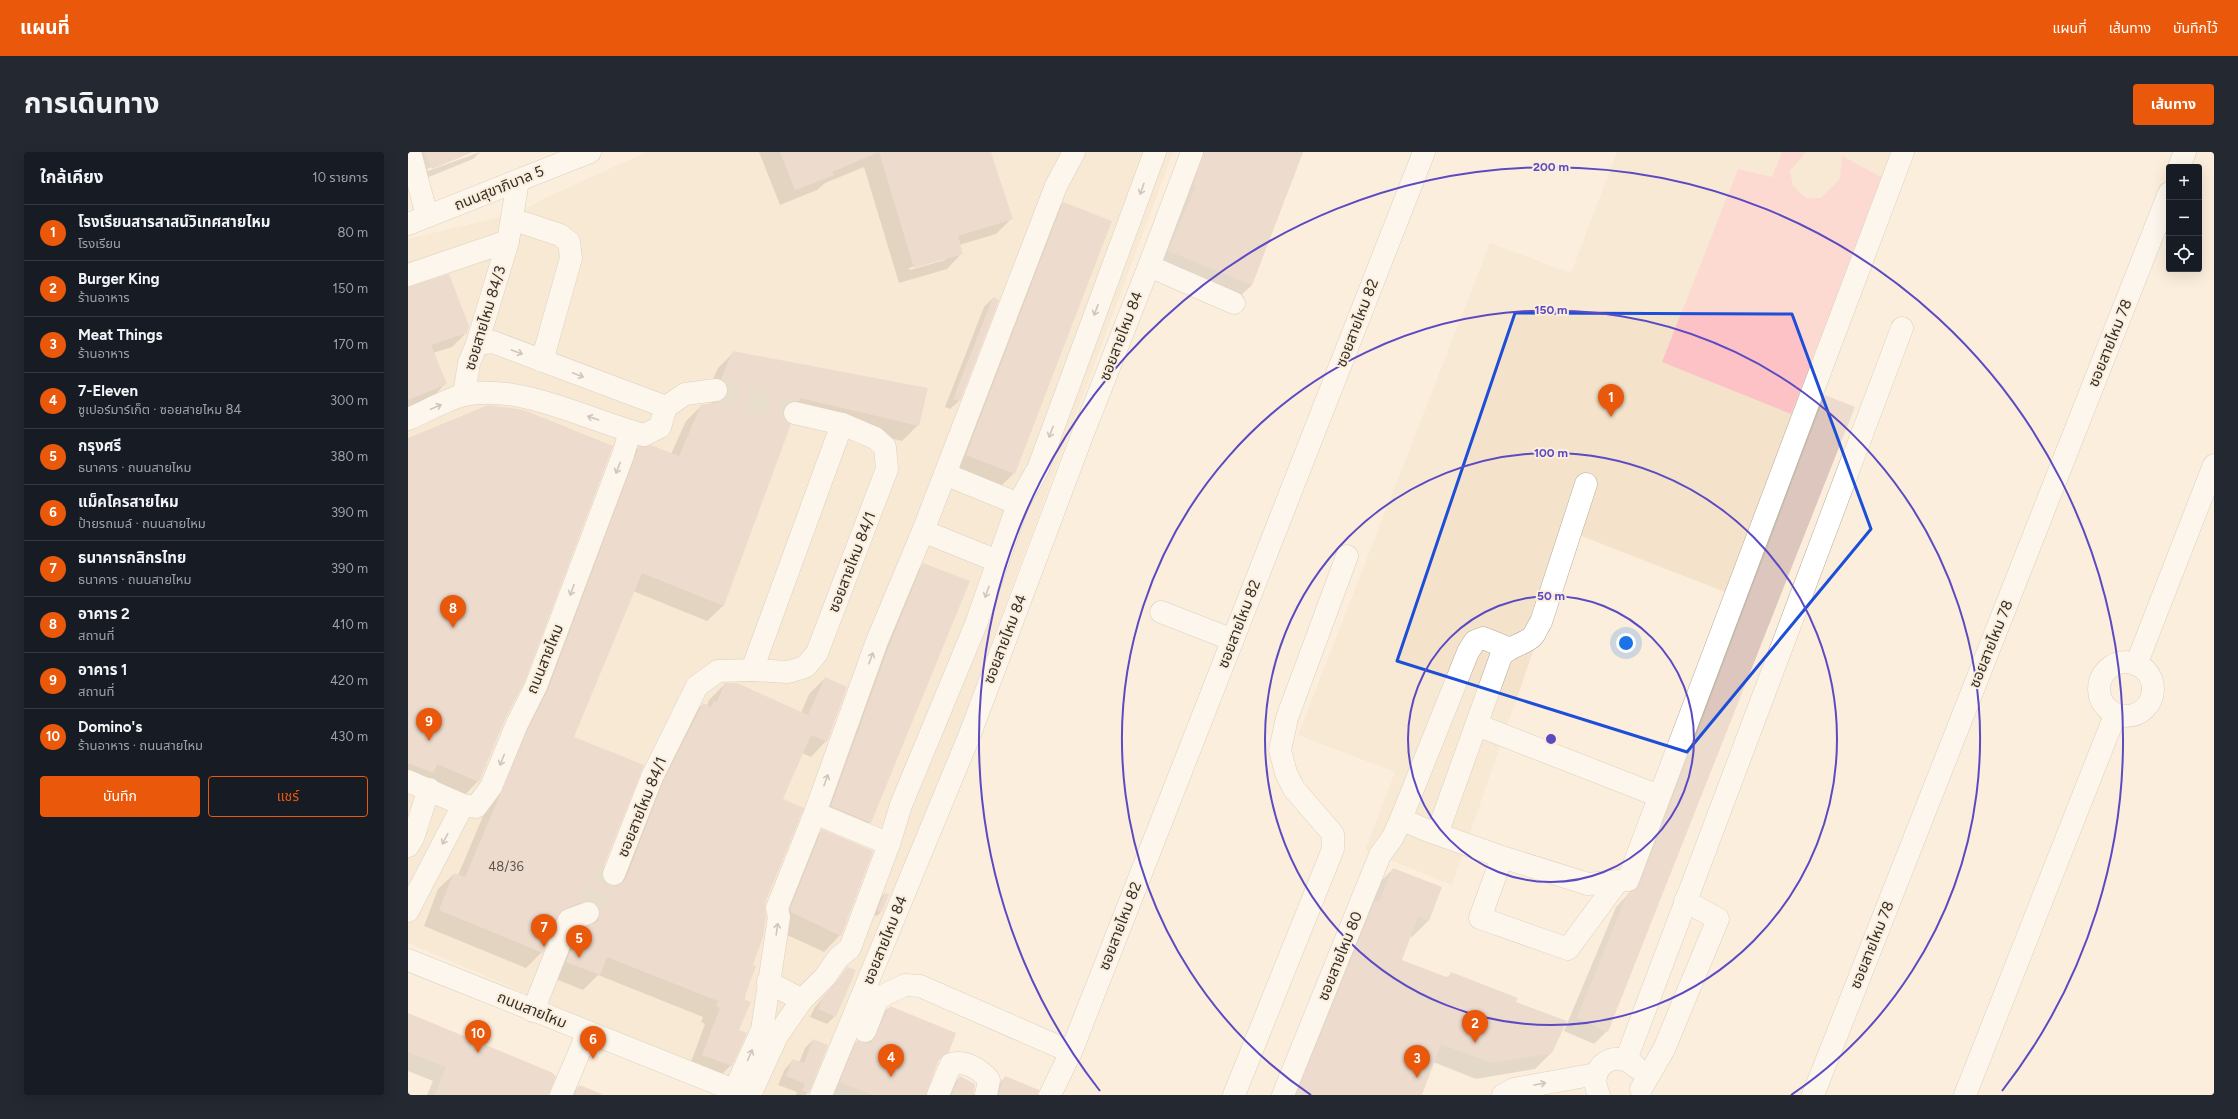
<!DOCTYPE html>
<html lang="th">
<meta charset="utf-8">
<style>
:root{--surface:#171b24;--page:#242831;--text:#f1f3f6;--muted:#9ea1a6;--line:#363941;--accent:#ea580c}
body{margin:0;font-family:Figtree,"Noto Sans Thai",sans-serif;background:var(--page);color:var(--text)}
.controls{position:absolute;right:12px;top:12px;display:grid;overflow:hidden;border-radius:4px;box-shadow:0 4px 16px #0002}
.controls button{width:36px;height:36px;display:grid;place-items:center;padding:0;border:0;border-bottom:1px solid var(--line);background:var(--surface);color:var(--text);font:20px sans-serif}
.you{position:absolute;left:1218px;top:491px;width:14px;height:14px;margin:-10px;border:3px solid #fff;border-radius:50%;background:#1a73e8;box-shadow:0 0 0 6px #1a73e833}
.badge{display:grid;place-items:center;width:26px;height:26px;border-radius:50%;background:var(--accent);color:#fff;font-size:13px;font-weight:700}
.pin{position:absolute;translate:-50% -33px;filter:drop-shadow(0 1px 2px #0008)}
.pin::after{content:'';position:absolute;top:21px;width:14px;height:12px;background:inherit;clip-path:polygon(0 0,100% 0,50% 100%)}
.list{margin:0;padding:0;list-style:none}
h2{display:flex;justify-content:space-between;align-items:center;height:52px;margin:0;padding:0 16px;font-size:17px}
h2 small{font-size:13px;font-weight:400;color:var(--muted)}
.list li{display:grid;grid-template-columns:26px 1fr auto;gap:12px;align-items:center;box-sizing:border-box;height:56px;padding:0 16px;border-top:1px solid var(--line)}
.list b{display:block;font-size:15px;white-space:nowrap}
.list p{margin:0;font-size:13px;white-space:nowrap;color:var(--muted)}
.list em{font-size:13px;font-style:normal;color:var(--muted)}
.actions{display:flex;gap:8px;padding:12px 16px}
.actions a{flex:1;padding:9px 0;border:1px solid var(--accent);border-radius:4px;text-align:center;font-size:14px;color:var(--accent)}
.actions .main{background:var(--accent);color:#fff}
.icon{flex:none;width:22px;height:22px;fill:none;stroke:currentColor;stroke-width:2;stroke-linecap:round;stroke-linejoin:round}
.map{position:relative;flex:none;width:1806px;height:943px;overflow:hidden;border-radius:4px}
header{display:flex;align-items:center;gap:24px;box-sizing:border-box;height:56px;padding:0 20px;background:var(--accent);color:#fff}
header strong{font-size:19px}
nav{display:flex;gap:22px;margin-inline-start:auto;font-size:14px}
.intro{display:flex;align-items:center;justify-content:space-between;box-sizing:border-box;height:96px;padding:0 24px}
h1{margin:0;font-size:28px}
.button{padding:10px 18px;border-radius:4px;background:var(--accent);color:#fff;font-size:14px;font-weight:700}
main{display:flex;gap:24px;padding:0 24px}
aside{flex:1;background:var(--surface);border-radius:4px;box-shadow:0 4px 16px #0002}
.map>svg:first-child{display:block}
.built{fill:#f4e2ca}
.green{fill:#fcc2c5}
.shadow{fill:#0003;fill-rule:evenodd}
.building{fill:#dcc6bd}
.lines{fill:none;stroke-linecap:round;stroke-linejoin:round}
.minor-tunnel{stroke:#d3c8b8;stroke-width:22;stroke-dasharray:22 11;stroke-linecap:butt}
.minor-casing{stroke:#b7ab9a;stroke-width:23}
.major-casing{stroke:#b7ab9a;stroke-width:23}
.minor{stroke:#fff;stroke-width:22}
.major{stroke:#fff;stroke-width:22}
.oneway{stroke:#9a9794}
.marked{fill:none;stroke:#1d4ed8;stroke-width:3;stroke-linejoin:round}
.ring{fill:none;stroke:#5c4ac3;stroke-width:2}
.labels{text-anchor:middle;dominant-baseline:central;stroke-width:4;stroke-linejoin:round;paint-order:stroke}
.number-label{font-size:13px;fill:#5e554e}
.street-label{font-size:15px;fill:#342f29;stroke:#fbeedc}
.centre{fill:#5c4ac3;stroke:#fbeedc;stroke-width:2}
.ring-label{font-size:12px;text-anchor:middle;font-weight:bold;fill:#5c4ac3;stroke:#fbeedc;stroke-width:4;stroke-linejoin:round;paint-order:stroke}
</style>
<header>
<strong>แผนที่</strong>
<nav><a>แผนที่</a><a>เส้นทาง</a><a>บันทึกไว้</a></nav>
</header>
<div class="intro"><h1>การเดินทาง</h1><a class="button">เส้นทาง</a></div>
<main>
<aside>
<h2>ใกล้เคียง<small>10 รายการ</small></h2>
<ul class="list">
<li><span class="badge">1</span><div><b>โรงเรียนสารสาสน์วิเทศสายไหม</b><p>โรงเรียน</p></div><em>80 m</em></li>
<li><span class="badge">2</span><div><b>Burger King</b><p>ร้านอาหาร</p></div><em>150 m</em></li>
<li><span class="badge">3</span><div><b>Meat Things</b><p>ร้านอาหาร</p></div><em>170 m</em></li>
<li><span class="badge">4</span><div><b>7-Eleven</b><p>ซูเปอร์มาร์เก็ต · ซอยสายไหม 84</p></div><em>300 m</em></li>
<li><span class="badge">5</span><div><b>กรุงศรี</b><p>ธนาคาร · ถนนสายไหม</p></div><em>380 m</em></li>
<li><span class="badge">6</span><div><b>แม็คโครสายไหม</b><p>ป้ายรถเมล์ · ถนนสายไหม</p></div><em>390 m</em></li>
<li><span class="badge">7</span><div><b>ธนาคารกสิกรไทย</b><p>ธนาคาร · ถนนสายไหม</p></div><em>390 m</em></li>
<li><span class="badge">8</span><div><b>อาคาร 2</b><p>สถานที่</p></div><em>410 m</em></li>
<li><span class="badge">9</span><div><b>อาคาร 1</b><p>สถานที่</p></div><em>420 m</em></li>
<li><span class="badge">10</span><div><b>Domino's</b><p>ร้านอาหาร · ถนนสายไหม</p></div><em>430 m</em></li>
</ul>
<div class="actions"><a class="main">บันทึก</a><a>แชร์</a></div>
</aside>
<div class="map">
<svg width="1806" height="943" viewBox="0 0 1806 943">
<rect width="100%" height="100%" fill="#fbeedc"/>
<g class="built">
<polygon points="239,0 765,0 491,741 411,943 356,943 0,791 0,87 112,60 137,46"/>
<polygon points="1209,0 1493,0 1322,442 1166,381 1044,733 957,698 987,620 890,583 1082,91 1163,121"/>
</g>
<polygon class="green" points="1374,0 1398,0 1382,19 1385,34 1398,46 1413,46 1432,27 1434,4 1475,26 1383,262 1254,210 1330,17 1364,25"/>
<g class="shadow">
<polygon points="0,0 62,0 19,17 20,19 72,0 65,7 11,29"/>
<path d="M351 0H582L604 66 588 82 551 93 554 101 539 117 491 131 456 15 417 31 409 38 372 53ZM537 106V108L502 118 501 116Z"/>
<polygon points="779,0 895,0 844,133 827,149 744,116"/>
<polygon points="655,51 606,321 589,338 542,319 639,68"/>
<polygon points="0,136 58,181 44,195 25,201 38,231 24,246 0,255"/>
<polygon points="585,146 590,148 551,249 542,257 537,255 576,155"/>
<polygon points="326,200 510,273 494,289 377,261 374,265 381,273 315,454 299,469 225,439 165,586 193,718 193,724 196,731 206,735 240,647 279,568 295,552 299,554 301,548 317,532 393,561 401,542 417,526 418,589 403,605 394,601 373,648 356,751 323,913 307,929 280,918 297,872 293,870 295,865 190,823 175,838 143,825 155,794 176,776 177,773 160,764 147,770 134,800 118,816 16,774 30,737 46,722 50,723 105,594 215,311 231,295 263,302 278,269 293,254 305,252 298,243 310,216"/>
<polygon points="1417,244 1199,879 1186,892 1156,879 1208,755 1221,741 1404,257"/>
<polygon points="0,287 97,567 70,629 56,644 0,631"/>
<polygon points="516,412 462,670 446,687 407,671 499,429"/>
<polygon points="414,679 432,783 416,800 366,777 397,695"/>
<polygon points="985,717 1033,735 1020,769 1004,785 1002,784 992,808 1038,826 1044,821 1107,850 1143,901 1127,917 1068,927 1025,910 1012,943 880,943 969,733"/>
<polygon points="476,742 479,743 473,760 469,764 466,763 472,746"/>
<polygon points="440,816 427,864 419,872 402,865 407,855"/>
<polygon points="480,856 547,882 540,899 529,910 517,943 419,943 435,904 449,889 456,891 465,871"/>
<polygon points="0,862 140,943 19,943 25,929 0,919"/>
<polygon points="405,888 400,940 398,943 388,943 389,940 370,933 377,917 385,908 391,911 397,896"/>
<polygon points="552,925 566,943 535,943 537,940"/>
<polygon points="597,925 630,943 581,943"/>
<polygon points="171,934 193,943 162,943"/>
</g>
<g class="building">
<polygon points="17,0 63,0 63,1 24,17"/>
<polygon points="372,0 471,0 424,20 426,23 387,38"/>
<polygon points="471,0 583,0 605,67 550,84 555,102 506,116"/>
<polygon points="796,0 895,0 844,133 760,99 788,34 785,33"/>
<polygon points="655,50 704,69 607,322 558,303"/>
<polygon points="41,122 61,174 59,181 23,193 39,232 0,248 0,135"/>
<polygon points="585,145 591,148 552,249 545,247"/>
<polygon points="325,199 520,236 511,274 392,246 391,249 384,249 378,252 375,258 375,264 383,272 316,454 234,421 166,585 236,613 194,718 194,724 197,730 202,734 208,734 218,727 255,630 295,551 303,555 306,549 309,550 317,531 329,531 400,563 417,525 439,535 419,590 403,583 375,647 396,656 357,751 358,765 355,785 345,813 348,814 336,847 343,850 331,878 339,881 324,914 294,903 312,856 308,854 310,849 199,805 192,823 158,810 171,778 190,769 192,757 188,751 176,749 153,759 135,801 31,758 46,721 57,725 120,577 140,538 231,294 243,293 271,304 293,253 310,250 319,243 320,236 313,227"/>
<polygon points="1417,243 1447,255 1200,880 1169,866 1220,741 1227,738 1232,732"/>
<polygon points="80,253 116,258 205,294 117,529 97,567 71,630 29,612 26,621 0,611 0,286"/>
<polygon points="515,411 562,429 463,671 423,654 481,494"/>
<polygon points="414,677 465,699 433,784 383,760 382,757"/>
<polygon points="985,716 1034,735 1021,769 1010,765 994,808 1041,826 1043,820 1110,846 1108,850 1159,869 1144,901 1084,911 1033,892 1014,943 888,943 967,749 971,750"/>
<polygon points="476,741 481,742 474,760 469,759"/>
<polygon points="439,815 448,818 428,865 410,857 415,845 427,832"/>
<polygon points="482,854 548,881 541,900 531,907 518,943 465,943 432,930 449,888 462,892 465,888"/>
<polygon points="0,861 143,920 148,924 141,943 27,943 38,915 0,900"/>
<polygon points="405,887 420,893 401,941 394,938 397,932 378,924 385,907 396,911"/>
<polygon points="552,924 567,932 566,943 544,943"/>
<polygon points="597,924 631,938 630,943 591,943"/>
<polygon points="171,933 194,942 194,943 167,943"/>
</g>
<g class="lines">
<g class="minor-tunnel">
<polyline points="308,238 387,261"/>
<polyline points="180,761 196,726 206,722"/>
</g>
<g class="minor-casing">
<g id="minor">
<polyline points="2,0 19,64"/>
<polyline points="1771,15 1777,0"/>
<polyline points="116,71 152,83 161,90 163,106 134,209"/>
<polyline points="741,114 826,151"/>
<polyline points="0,123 100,89"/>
<polyline points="56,243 61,211 69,192 100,89 110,29"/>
<polyline points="258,255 277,242 308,238"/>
<path d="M0 267C17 260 39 247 56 243 114 231 181 269 236 283L252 275 258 255 85 190 69 192"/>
<polyline points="537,322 610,352"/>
<polyline points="515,379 589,409"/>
<polyline points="753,460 825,488"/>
<polyline points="1100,496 1075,486 1067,489 1060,500 993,667 1018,678 1094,705 1180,732 1220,728 1495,0"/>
<circle cx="1718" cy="537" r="27"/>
<polyline points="1728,513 1806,313"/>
<polyline points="344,518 380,520 397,515 409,501 479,317 477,295 467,286 434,272"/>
<polyline points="1069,573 1251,644"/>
<polyline points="0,629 55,653 68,655 83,635 109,572 128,534 215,303 222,279"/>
<polyline points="407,661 481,692"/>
<path d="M1029 682 1093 504C1103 493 1116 493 1125 484 1128 480 1130 474 1133 470L1178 332"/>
<polyline points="0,694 5,686 21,637"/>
<polyline points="1094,705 1072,766 1160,797 1210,729"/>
<polyline points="206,722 244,625 289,534 310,519 344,518 434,272 387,261"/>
<polyline points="0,759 55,653"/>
<polyline points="360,830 394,848"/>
<polyline points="125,859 161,768 180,761"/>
<polyline points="457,879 470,846 497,833 512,834 663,900"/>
<polyline points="1218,908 1494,176"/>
<polyline points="1233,937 1256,897 1310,767 1277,749"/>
<polyline points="326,939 354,878 371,765 369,756 407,661 469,489 515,379 648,34 666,0"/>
<polyline points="153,943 180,880"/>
<polyline points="342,943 369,884 394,848 417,825 430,806 442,796 481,692 493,653 568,472 610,352 630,317 747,0"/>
<polyline points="413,943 562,582 674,284 741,114 784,0"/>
<path d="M530 943 543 912C557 908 572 917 581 928L578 943"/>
<polyline points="642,943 663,900 1016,0"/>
<polyline points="826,943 925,697 925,682 886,637 878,621 872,598 879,566 939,404"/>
<polyline points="875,943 972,703 985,685 993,667"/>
<polyline points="1095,943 1106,937 1188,922"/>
<path d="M1191 943C1177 915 1208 894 1229 916"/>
<polyline points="1405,943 1761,41"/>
<polyline points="1557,943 1707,563"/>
</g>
</g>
<g class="major-casing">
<g id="major">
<polyline points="0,72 182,0"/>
<polyline points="0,808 338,943"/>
</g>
</g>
<use href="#minor" class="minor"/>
<use href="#major" class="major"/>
</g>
<defs><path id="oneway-shaft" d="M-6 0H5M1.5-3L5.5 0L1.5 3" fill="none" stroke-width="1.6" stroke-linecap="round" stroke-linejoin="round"/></defs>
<g class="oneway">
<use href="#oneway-shaft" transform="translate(734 37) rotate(109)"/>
<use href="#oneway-shaft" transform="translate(688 158) rotate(111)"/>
<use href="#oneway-shaft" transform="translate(109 200) rotate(20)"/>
<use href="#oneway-shaft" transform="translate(170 223) rotate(21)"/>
<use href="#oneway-shaft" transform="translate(28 255) rotate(-23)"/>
<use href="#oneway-shaft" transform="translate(185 266) rotate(-161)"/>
<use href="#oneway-shaft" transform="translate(643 280) rotate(110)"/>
<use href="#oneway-shaft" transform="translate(210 316) rotate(111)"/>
<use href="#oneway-shaft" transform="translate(164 438) rotate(111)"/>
<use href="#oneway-shaft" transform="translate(579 440) rotate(109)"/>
<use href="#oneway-shaft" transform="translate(463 506) rotate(-70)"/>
<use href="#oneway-shaft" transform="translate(94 608) rotate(112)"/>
<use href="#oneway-shaft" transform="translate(418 628) rotate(-70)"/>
<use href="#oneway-shaft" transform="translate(37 687) rotate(118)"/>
<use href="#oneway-shaft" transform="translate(369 777) rotate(-82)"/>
<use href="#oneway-shaft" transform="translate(342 903) rotate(-66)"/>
<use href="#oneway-shaft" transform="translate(1132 932) rotate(-10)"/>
</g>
<path d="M0 0H1806V943H0ZM1107 161 1384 162 1463 377 1279 600 989 509Z" fill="#fbeedc" fill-opacity=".55" fill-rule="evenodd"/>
<path class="marked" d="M1107 161 1384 162 1463 377 1279 600 989 509Z"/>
<g class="ring">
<circle cx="1143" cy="587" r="143"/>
<circle cx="1143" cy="587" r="286"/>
<path d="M903 943A429 429 0 1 1 1383 943"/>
<path d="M692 939A572 572 0 1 1 1594 939"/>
</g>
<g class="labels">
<g class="number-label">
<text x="98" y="714">48/36</text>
</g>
<g class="street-label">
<text transform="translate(91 36) rotate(-22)">ถนนสุขาภิบาล 5</text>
<text transform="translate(77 166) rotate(-73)">ซอยสายไหม 84/3</text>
<text transform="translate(949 171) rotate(-69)">ซอยสายไหม 82</text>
<text transform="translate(713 184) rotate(-69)">ซอยสายไหม 84</text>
<text transform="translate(1702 191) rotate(-68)">ซอยสายไหม 78</text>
<text transform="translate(444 410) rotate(-69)">ซอยสายไหม 84/1</text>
<text transform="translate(831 472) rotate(-69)">ซอยสายไหม 82</text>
<text transform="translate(597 487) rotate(-69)">ซอยสายไหม 84</text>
<text transform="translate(1583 492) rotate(-68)">ซอยสายไหม 78</text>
<text transform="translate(137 507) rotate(-68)">ถนนสายไหม</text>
<text transform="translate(234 655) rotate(-68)">ซอยสายไหม 84/1</text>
<text transform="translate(712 774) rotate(-69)">ซอยสายไหม 82</text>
<text transform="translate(477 788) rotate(-68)">ซอยสายไหม 84</text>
<text transform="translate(1464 793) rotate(-68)">ซอยสายไหม 78</text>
<text transform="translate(932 804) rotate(-68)">ซอยสายไหม 80</text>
<text transform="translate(124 858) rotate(22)">ถนนสายไหม</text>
</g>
</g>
<circle cx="1143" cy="587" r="6" class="centre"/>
<g class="ring-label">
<text x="1143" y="19">200 m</text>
<text x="1143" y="162">150 m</text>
<text x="1143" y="305">100 m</text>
<text x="1143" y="448">50 m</text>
</g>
</svg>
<div class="controls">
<button>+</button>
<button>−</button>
<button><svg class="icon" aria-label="locate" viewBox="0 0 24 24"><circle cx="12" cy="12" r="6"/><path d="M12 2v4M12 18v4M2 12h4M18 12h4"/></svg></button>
</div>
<div class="you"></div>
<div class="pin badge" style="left:1203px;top:265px">1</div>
<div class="pin badge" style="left:1067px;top:891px">2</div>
<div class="pin badge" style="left:1009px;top:926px">3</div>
<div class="pin badge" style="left:483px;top:925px">4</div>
<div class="pin badge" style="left:171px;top:806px">5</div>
<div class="pin badge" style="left:185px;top:907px">6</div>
<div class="pin badge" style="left:136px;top:795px">7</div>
<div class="pin badge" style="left:45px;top:476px">8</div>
<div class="pin badge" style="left:21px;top:589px">9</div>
<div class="pin badge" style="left:70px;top:901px">10</div>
</div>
</main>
